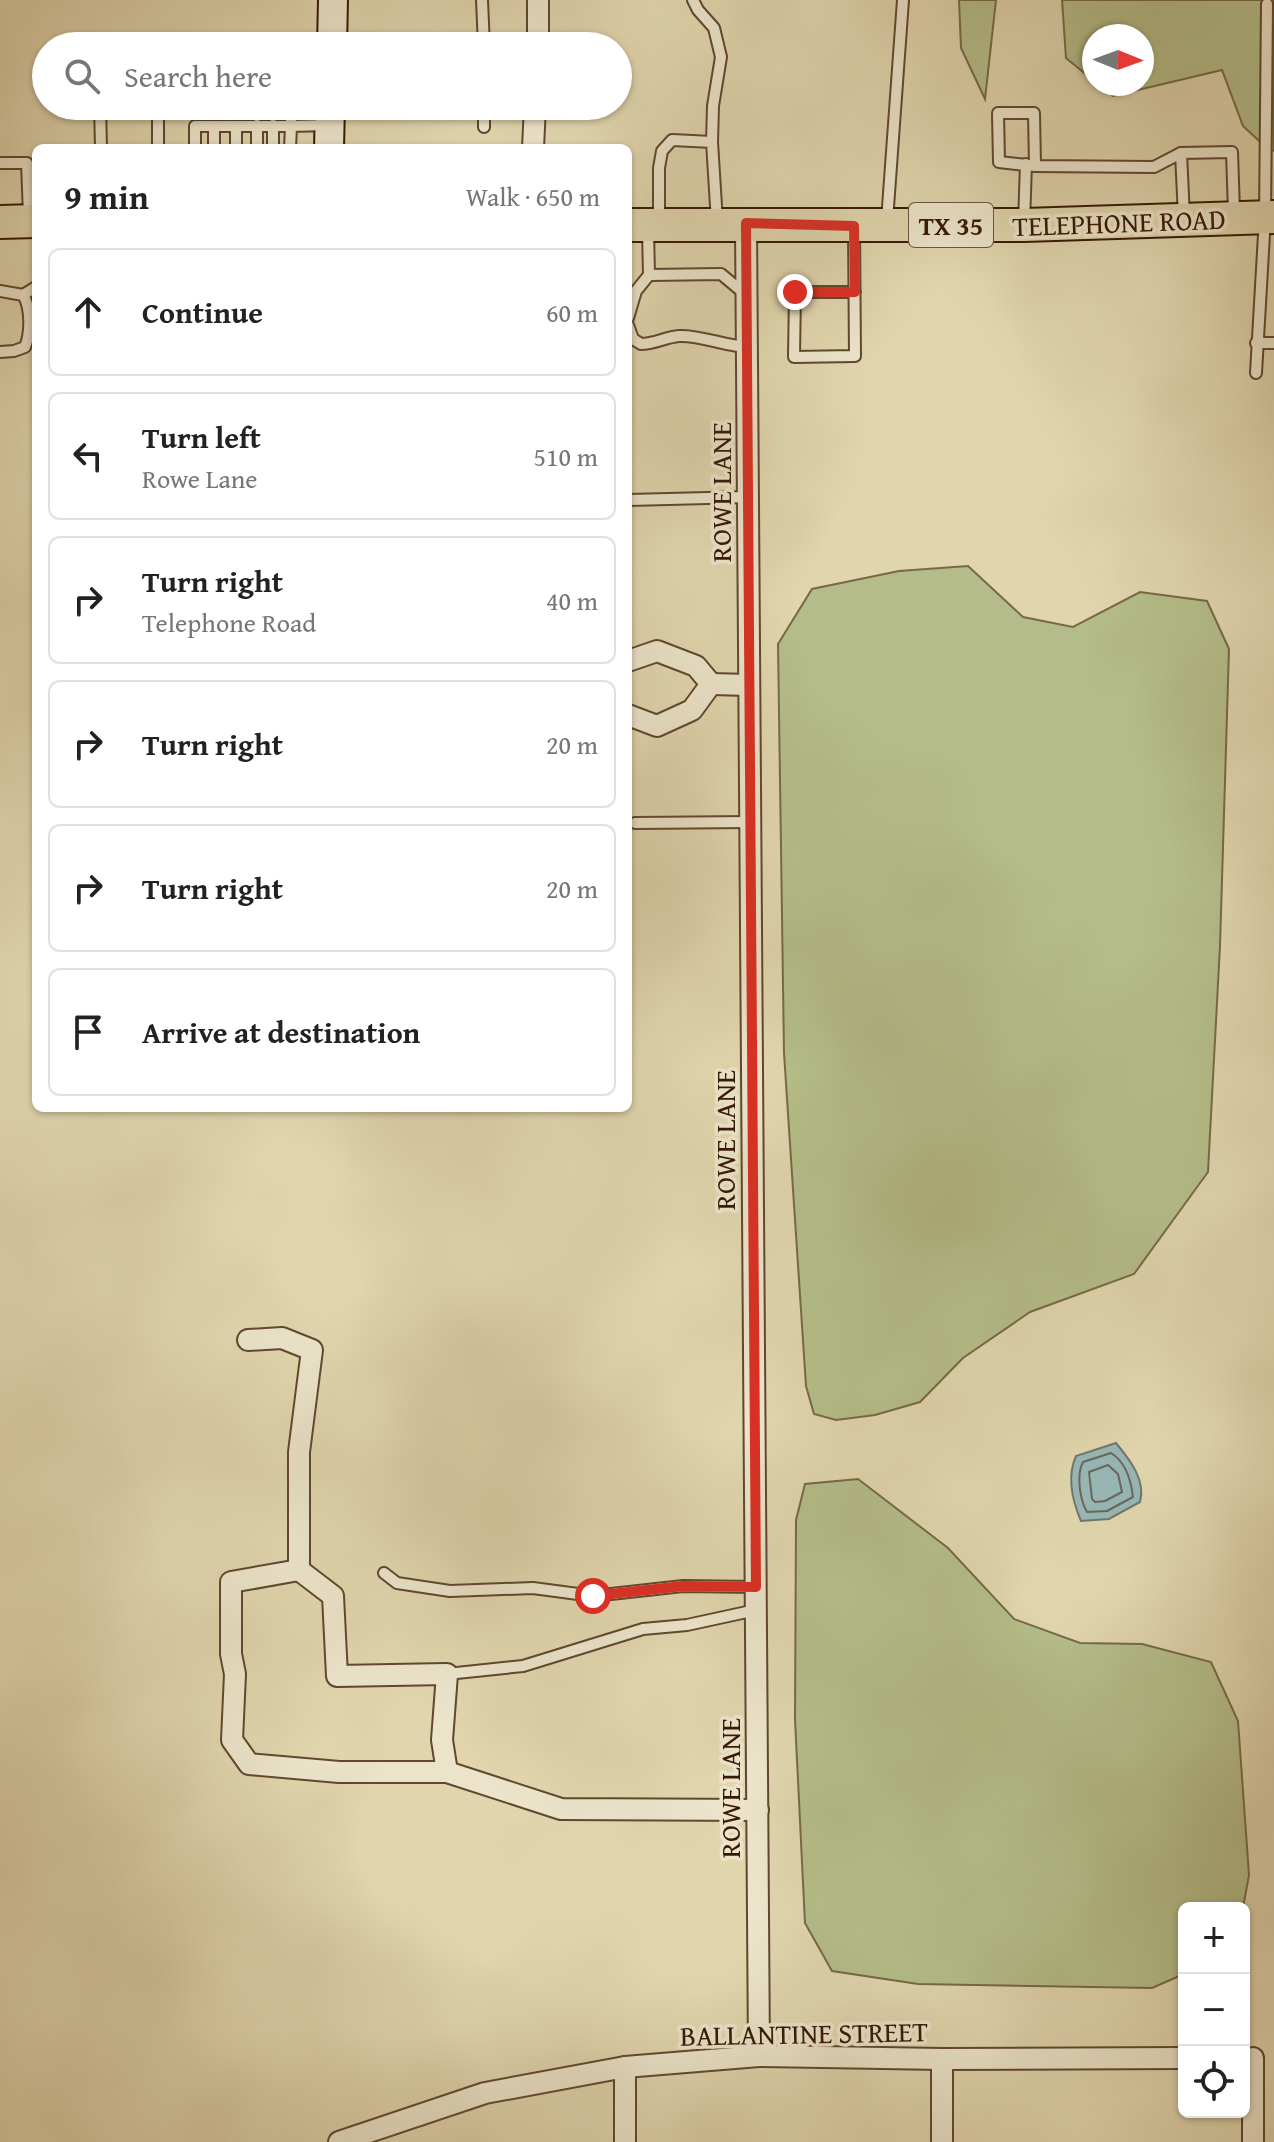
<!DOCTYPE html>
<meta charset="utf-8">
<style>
:root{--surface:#fff;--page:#f6f6f6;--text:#222;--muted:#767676;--line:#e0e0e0}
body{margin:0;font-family:"Gentium Book Plus",serif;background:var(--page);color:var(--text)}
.controls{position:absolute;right:24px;bottom:24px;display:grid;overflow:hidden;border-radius:12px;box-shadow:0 2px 6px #0004}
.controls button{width:72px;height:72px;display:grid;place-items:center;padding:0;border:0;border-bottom:2px solid var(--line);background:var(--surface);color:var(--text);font:40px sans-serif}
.compass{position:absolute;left:1082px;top:24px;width:72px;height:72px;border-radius:50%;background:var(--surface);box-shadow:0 2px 6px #0004;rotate:91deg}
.stop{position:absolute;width:24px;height:24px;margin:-18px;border:6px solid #d93025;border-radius:50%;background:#fff}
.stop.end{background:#d93025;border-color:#fff;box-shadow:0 2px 8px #0008}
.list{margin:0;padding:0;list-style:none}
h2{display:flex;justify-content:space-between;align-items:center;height:104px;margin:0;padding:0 32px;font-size:34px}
h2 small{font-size:26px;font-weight:400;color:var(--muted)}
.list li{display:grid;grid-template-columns:52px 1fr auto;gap:24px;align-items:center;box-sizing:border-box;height:128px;margin:0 16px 16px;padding:0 16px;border:2px solid var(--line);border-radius:12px}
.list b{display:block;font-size:30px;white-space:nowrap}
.list p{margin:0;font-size:26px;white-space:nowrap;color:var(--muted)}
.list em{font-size:26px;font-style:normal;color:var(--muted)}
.icon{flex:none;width:44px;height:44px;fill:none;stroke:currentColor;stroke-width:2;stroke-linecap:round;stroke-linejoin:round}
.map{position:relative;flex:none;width:1274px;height:2142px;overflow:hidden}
.search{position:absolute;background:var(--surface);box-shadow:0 2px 6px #0004;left:32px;top:32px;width:600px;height:88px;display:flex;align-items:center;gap:20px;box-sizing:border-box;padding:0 28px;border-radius:44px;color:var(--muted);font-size:30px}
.panel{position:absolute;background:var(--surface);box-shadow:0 2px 6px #0004;left:32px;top:144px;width:600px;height:968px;border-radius:12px}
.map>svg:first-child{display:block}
.green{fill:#b4bd89;stroke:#766a47;stroke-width:2}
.water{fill:#97b6b4;stroke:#71776e;stroke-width:2}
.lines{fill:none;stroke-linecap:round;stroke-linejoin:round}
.shore{stroke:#67675c;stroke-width:2}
.service-casing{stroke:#61472f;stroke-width:14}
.minor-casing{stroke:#61472f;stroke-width:24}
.secondary-casing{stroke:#371805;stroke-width:32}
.primary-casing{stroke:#371805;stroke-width:36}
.service{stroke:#ebe4ca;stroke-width:10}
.minor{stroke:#ebe4ca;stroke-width:20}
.secondary{stroke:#ebe4ca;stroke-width:28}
.primary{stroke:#e0d5ad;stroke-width:32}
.route{stroke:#d93025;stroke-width:10}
.labels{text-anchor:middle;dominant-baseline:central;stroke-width:7;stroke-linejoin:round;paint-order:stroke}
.shield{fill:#ebe4ca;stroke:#6d5540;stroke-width:2}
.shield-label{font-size:26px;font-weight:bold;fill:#371805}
.street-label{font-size:28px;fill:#371805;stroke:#ebe4ca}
</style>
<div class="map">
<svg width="1274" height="2142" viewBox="0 0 1274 2142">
<rect width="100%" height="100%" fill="#e0d5ad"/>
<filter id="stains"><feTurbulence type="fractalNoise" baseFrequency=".0025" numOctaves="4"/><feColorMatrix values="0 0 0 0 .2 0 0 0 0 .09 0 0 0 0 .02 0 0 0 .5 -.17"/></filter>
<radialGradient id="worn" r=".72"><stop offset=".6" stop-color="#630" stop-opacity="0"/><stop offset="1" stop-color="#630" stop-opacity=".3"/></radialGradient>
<g class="green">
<polygon points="959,0 996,0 985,99 961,48"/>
<polygon points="1062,0 1274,0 1274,150 1271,152 1243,126 1222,70 1113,96 1098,84 1142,84 1142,36 1094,36 1094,81 1066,58"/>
<polygon points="968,566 1023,617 1073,627 1140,592 1207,601 1229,649 1220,946 1208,1172 1134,1274 1030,1312 963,1358 920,1402 875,1415 836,1420 814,1414 806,1386 784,1053 778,644 812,589 899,571"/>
<polygon points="858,1479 948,1548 1014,1619 1080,1643 1142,1644 1211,1662 1238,1721 1249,1875 1243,1908 1184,1908 1184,1974 1152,1988 918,1984 832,1971 805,1923 795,1719 796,1520 805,1484"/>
</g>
<path class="water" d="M1116 1443C1130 1460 1146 1480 1140 1502L1109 1519 1081 1521C1072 1500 1067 1476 1076 1456Z"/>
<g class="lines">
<g class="shore">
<path d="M1111 1453C1126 1462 1131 1480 1133 1497L1107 1511 1087 1512C1080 1500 1076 1475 1083 1462Z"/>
<polygon points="1108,1465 1118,1474 1122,1492 1105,1501 1095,1502 1092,1499 1089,1472"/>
</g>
<g class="service-casing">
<g id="service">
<polyline points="482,0 484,46"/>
<polyline points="693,0 698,10 714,28 721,57 713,106 712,142"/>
<polyline points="100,106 101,148"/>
<polyline points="158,106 158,148"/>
<polyline points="484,106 484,127"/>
<polyline points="214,126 214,146"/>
<polyline points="195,146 195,126 291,126 291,106"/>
<polyline points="236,146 236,126"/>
<polyline points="257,146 257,125"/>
<polyline points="273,146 273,125"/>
<polyline points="290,148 291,126 328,125"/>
<polyline points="0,163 27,163 29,215"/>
<polyline points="1035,166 1034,113 998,113 999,162 1035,166 1154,167 1181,153"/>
<polyline points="1184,217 1181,153 1232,152 1234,212"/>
<polyline points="659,220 659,168 662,151 672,140 712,142 717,222"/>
<polyline points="887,221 903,0"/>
<polyline points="1024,223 1026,164"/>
<polyline points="854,228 855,356 794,357 795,292 855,292"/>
<polyline points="648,230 649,275 721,274 745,294"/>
<path d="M0 291 23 295C31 307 31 333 25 347L14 351 0 352"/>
<polyline points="23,295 36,287"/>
<polyline points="628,318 636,291 649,275"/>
<path d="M628 325 633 339 641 344C654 344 666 337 679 336 701 335 724 346 747 347"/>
<polyline points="1256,343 1274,343"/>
<polyline points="1256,373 1265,217 1267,4"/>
<polyline points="628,500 748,497"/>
<polyline points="635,823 750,822"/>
<polyline points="384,1573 397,1583 450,1591 533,1588 593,1596 683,1586 756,1587"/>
<polyline points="447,1674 523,1666 643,1629 687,1625 756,1610"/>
</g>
</g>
<g class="minor-casing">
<g id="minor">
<polyline points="538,0 538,46"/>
<polyline points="533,148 535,106"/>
<polyline points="746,223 759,2056"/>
<polyline points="628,661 657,651 696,666 711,684 692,710 657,726 628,715"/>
<polyline points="711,684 749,685"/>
<polyline points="248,1340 282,1338 312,1350 299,1452 299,1570 333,1596 337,1676 447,1674 442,1740 447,1772"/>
<polyline points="299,1570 231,1582 231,1654 235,1674 232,1740 249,1764 339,1772 447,1772 561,1809 758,1810"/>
<polyline points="339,2142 485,2093 625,2067 759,2056 942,2059 1184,2058"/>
<polyline points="625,2142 625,2067"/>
<polyline points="942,2142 942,2059"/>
<polyline points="1253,2142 1253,2058"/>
</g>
</g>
<g class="secondary-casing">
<g id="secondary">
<polyline points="332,46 333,0"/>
<polyline points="329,148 330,106"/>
</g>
</g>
<g class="primary-casing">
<g id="primary">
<polyline points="0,222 36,221"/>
<polyline points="628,225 1024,225 1274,217"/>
</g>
</g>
<use href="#service" class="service"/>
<use href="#minor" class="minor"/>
<use href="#secondary" class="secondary"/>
<use href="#primary" class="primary"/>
</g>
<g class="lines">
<polyline class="route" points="593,1596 683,1586 756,1587 746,223 854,226 855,292 795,292"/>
</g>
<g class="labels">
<rect class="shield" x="909" y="203" width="84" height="44" rx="6"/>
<g class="shield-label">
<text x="951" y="225">TX 35</text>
</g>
<g class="street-label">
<text transform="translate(1119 222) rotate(-2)">TELEPHONE ROAD</text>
<text transform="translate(720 492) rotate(-90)">ROWE LANE</text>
<text transform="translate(724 1140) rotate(-90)">ROWE LANE</text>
<text transform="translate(729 1788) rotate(-90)">ROWE LANE</text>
<text transform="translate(804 2033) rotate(-1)">BALLANTINE STREET</text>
</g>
</g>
<rect width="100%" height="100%" filter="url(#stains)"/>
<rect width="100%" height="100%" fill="url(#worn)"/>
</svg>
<div class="controls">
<button>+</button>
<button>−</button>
<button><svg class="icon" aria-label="locate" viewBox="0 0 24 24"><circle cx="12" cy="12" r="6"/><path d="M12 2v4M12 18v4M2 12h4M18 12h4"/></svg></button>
</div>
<svg class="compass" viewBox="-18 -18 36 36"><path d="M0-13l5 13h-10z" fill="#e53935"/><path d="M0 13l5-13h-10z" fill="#767676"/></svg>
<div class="stop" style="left:593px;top:1596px"></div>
<div class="stop end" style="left:795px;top:292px"></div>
<div class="search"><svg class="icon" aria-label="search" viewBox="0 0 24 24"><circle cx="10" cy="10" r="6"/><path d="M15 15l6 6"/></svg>Search here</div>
<section class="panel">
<h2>9 min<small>Walk · 650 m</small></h2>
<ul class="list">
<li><svg class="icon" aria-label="ahead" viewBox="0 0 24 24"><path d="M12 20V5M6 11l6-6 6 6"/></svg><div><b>Continue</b></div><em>60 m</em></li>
<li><svg class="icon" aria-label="left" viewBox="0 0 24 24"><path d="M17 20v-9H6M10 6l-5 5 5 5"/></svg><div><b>Turn left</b><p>Rowe Lane</p></div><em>510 m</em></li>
<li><svg class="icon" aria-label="right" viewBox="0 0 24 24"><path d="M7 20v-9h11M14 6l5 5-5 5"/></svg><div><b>Turn right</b><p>Telephone Road</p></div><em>40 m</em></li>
<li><svg class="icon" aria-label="right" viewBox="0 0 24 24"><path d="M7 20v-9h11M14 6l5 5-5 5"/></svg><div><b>Turn right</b></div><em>20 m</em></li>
<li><svg class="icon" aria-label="right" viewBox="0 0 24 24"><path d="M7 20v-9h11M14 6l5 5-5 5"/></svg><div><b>Turn right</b></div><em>20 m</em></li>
<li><svg class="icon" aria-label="arrive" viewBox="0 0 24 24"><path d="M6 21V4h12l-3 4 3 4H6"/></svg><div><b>Arrive at destination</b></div></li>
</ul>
</section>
</div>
